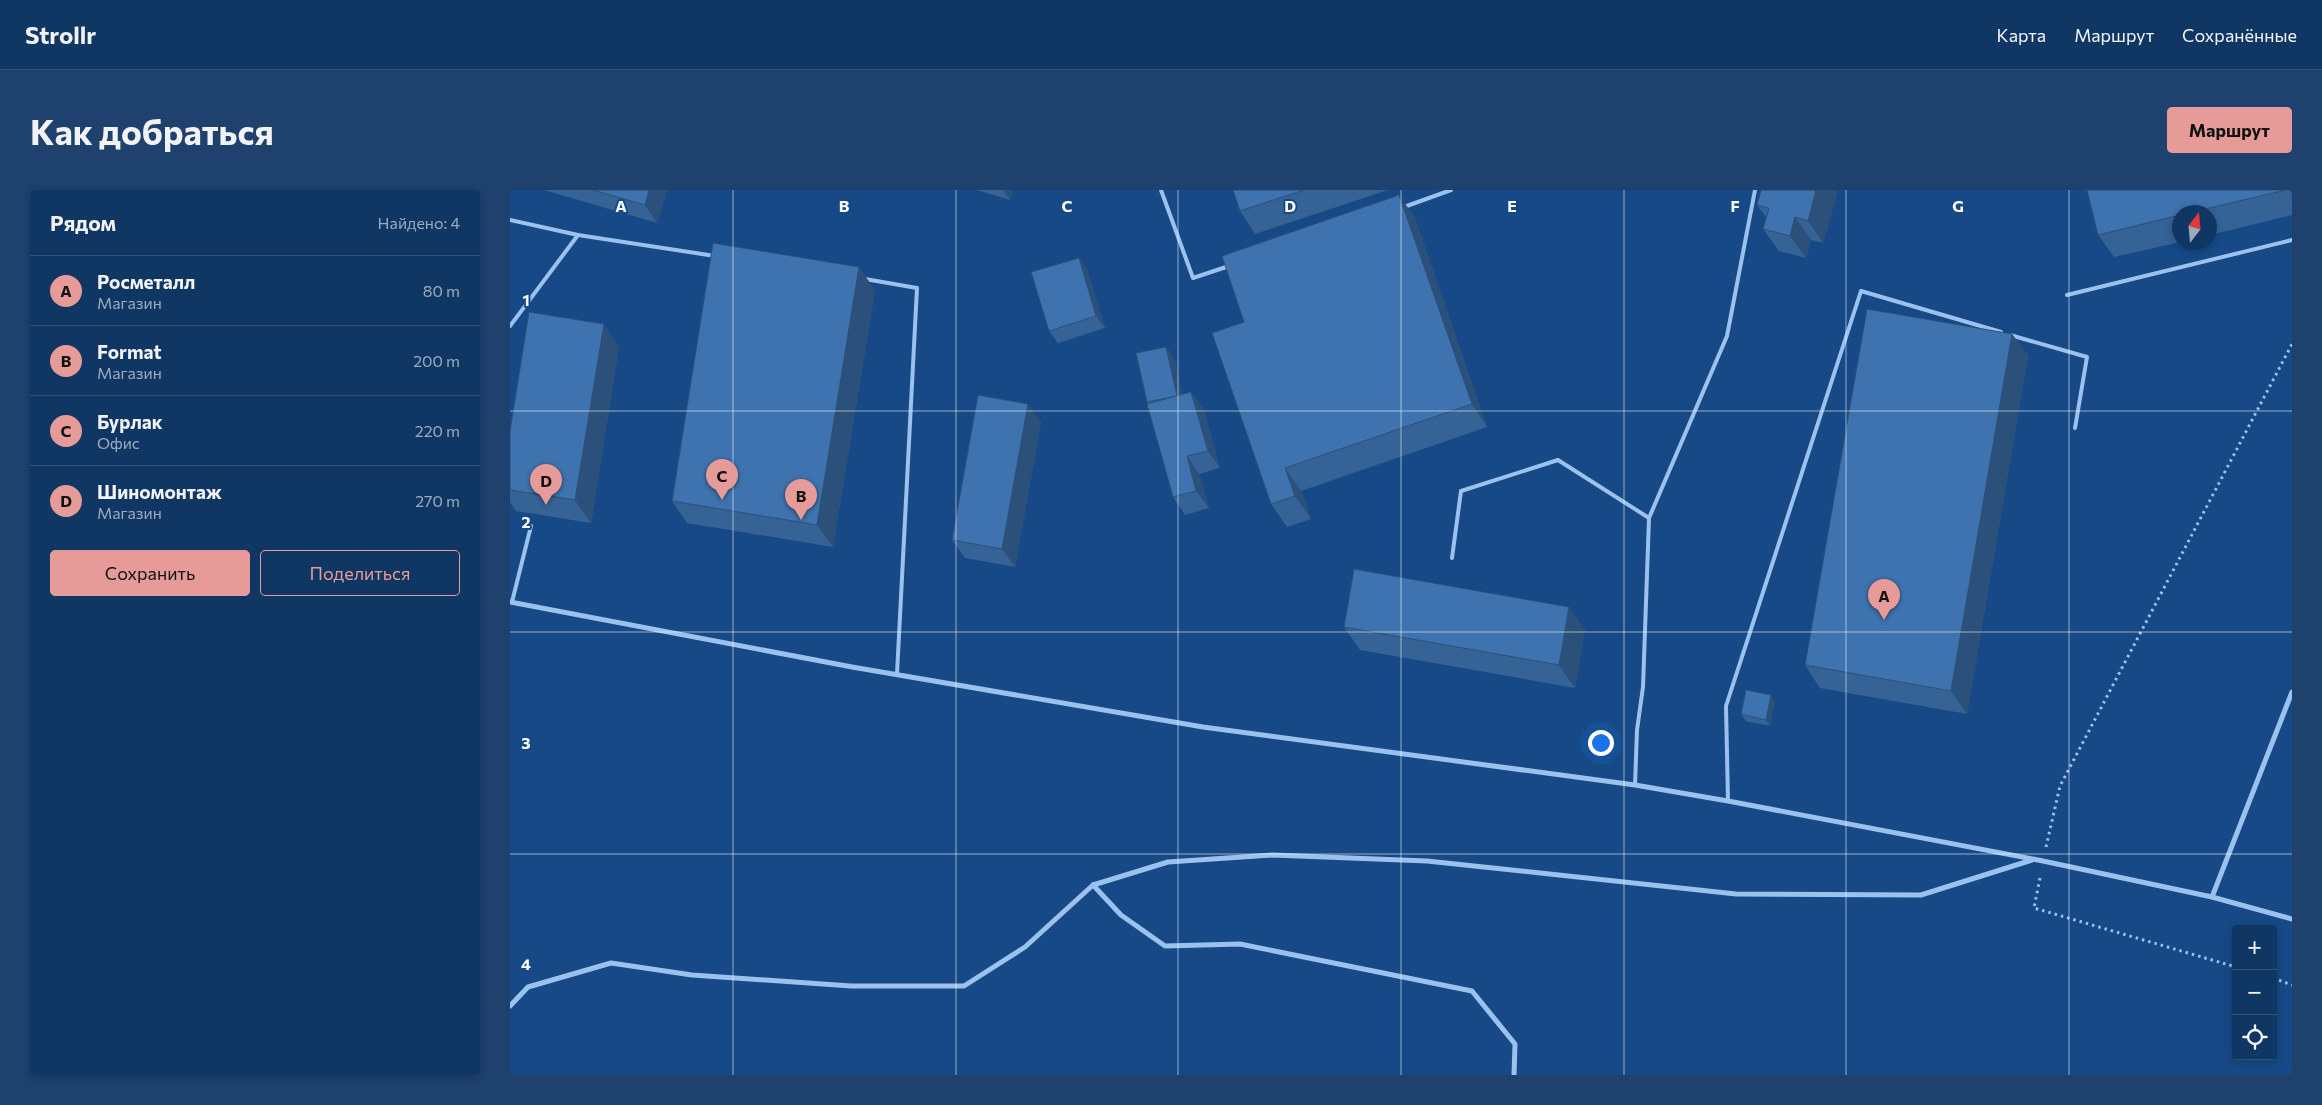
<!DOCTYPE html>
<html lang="ru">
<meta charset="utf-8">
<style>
:root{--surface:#103764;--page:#1e426d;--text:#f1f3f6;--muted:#9cacbf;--line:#305178;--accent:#e69b98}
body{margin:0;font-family:Commissioner,sans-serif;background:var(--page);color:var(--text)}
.controls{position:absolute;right:15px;bottom:15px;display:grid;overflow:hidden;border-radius:5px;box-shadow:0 2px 8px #0003}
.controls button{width:45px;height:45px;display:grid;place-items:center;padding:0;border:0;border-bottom:1px solid var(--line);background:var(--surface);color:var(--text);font:25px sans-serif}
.compass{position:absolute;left:1662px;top:15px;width:45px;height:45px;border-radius:50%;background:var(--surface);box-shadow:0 2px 8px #0003;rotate:16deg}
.you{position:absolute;left:1090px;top:552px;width:18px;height:18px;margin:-12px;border:4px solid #fff;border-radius:50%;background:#1a73e8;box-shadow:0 0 0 8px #1a73e833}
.badge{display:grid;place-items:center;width:32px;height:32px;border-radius:50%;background:var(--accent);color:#111;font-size:16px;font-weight:700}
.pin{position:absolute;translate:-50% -41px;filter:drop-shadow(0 1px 2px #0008)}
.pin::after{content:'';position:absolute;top:26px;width:18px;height:15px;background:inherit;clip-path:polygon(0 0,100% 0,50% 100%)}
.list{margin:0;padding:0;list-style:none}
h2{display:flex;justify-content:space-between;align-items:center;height:65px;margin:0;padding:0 20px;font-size:21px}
h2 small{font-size:16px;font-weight:400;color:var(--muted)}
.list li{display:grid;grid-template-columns:32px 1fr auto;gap:15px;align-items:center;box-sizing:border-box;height:70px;padding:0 20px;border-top:1px solid var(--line)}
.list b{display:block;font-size:19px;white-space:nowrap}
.list p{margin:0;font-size:16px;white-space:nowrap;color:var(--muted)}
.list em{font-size:16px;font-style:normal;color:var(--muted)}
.actions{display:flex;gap:10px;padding:15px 20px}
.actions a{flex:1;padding:11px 0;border:1px solid var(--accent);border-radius:5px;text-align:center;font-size:18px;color:var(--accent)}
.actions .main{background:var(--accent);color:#111}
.icon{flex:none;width:28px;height:28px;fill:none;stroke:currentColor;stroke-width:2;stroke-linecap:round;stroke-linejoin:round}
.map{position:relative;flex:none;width:1782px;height:885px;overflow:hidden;border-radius:5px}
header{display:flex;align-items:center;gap:30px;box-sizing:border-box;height:70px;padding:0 25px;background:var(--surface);border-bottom:1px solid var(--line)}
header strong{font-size:24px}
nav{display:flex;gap:28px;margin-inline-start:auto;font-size:18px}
.intro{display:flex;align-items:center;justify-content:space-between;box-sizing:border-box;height:120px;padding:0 30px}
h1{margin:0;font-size:35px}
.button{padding:12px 22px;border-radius:5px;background:var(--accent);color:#111;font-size:18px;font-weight:700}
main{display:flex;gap:30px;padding:0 30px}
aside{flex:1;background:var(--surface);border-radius:5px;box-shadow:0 2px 8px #0003}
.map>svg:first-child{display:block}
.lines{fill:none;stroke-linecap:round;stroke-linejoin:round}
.path{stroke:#9bc2ee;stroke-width:3;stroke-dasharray:2.5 4;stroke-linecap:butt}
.lane{stroke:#9bc2ee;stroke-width:4}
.street{stroke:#9bc2ee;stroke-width:5}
.wall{fill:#356396}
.shaded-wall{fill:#2b507a}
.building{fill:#3e73af;stroke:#2b507a}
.grid{fill:none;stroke:#fff;stroke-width:1;stroke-opacity:0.55}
.grid-label{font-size:16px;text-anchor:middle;font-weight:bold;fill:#fff;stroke:#164985;stroke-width:4;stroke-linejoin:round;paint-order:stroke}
</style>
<header>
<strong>Strollr</strong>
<nav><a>Карта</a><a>Маршрут</a><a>Сохранённые</a></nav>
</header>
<div class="intro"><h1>Как добраться</h1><a class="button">Маршрут</a></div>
<main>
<aside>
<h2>Рядом<small>Найдено: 4</small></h2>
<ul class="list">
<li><span class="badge">A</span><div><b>Росметалл</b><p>Магазин</p></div><em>80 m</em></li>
<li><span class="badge">B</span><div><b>Format</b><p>Магазин</p></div><em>200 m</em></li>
<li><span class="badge">C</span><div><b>Бурлак</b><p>Офис</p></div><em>220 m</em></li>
<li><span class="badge">D</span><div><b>Шиномонтаж</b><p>Магазин</p></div><em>270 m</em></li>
</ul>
<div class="actions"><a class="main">Сохранить</a><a>Поделиться</a></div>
</aside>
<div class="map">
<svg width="1782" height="885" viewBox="0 0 1782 885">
<rect width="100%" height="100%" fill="#164985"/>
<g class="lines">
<g class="path">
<polyline points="1536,657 1550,596 1782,154"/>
<polyline points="1530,688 1524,718 1726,777"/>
<polyline points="1763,788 1782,795"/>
</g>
<g class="lane">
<polyline points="651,0 683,88 719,76"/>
<polyline points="894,17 941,0"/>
<polyline points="0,30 68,45 205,66"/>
<polyline points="355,89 407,98 387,484"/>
<polyline points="1557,105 1782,50"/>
<polyline points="0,136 68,45"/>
<polyline points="1500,145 1577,167 1565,238"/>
<polyline points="1139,328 1217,146 1245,0"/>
<polyline points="942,368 951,301 1048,270 1139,328 1133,497 1127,540 1125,595"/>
<polyline points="2,412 21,336"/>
<polyline points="1218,611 1216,516 1351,101 1491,142"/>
</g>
<g class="street">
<polyline points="0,412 342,477 693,537 1125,595 1218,611 1533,671 1702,707 1782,729"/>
<polyline points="583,695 611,725 655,756 730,754 962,801 1005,854 1004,885"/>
<polyline points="1702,707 1782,502"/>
<polyline points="0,816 18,797 101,773 182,785 341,796 454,796 515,757 583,695 658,672 763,665 917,671 1226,704 1411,705 1522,670"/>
</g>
</g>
<g class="wall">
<polygon points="34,0 157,0 147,33"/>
<polygon points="467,0 503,0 500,10"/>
<polygon points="723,0 878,0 745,44 730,21"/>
<polygon points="1251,0 1328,0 1313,53 1301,50 1296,68 1269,61 1253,39 1256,27 1247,15"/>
<polygon points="1577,0 1782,0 1782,25 1700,45 1700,22 1670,22 1670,52 1604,67 1588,45"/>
<polygon points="889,5 905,28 977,237 791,301 801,329 777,337 761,314 734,132"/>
<polygon points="569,68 577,80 595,138 548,153 539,141"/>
<polygon points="365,100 323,357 177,333 162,311"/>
<polygon points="1502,144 1518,166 1457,524 1310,498 1295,475"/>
<polygon points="109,156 81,333 6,321 0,312 0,241"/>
<polygon points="656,157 665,170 672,204 681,202 694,220 710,278 689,284 699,318 675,325 663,307 637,212"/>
<polygon points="531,232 505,377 455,368 442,350"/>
<polygon points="834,437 1075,439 1065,498 850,460"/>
<polygon points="1265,511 1260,536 1236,531 1231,524"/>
</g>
<g class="shaded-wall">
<polygon points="139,0 157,0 147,33 135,15"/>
<polygon points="493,0 503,0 500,10"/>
<polygon points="1306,0 1328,0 1313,53 1298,31"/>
<polygon points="889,5 905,28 977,237 962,214"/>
<polygon points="1285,27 1301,50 1296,68 1280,46"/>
<polygon points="569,68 577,80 595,138 586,126"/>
<polygon points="349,77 365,100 323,357 307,335"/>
<polygon points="94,134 109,156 81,333 65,310"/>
<polygon points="1502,144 1518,166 1457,524 1441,501"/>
<polygon points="656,157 665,170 675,219 667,206"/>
<polygon points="681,202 694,220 710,278 698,261"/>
<polygon points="518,214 531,232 505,377 492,359"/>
<polygon points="677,266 689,284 699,318 686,301"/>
<polygon points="775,278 791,301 801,329 785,306"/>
<polygon points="1059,417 1075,439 1065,498 1049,475"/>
<polygon points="1261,505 1265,511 1260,536 1256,530"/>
</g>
<g class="building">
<polygon points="83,0 139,0 135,15"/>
<polygon points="723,0 794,0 730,21"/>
<polygon points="1251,0 1306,0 1298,31 1285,27 1280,46 1253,39 1259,18 1247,15"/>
<polygon points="1577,0 1776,0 1682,22 1670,22 1670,25 1588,45"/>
<polygon points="889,5 962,214 775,278 785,306 761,314 702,143 734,132 712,66"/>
<polygon points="203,53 349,77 307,335 162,311"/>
<polygon points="569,68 586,126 539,141 521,82"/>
<polygon points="1357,119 1502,144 1441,501 1295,475"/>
<polygon points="19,122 94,134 65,310 0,300 0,241"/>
<polygon points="656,157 667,206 637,212 626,163"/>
<polygon points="681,202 698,261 677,266 686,301 663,307 637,214"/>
<polygon points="468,205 518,214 492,359 442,350"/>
<polygon points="844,379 1059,417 1049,475 834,437"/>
<polygon points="1236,500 1261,505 1256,530 1231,524"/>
</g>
<path class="grid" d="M223 0V885M446 0V885M668 0V885M891 0V885M1114 0V885M1336 0V885M1559 0V885M0 221H1782M0 442H1782M0 664H1782"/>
<g class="grid-label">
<text x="111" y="22">A</text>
<text x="334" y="22">B</text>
<text x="557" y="22">C</text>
<text x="780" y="22">D</text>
<text x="1002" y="22">E</text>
<text x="1225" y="22">F</text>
<text x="1448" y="22">G</text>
<text x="16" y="116">1</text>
<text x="16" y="338">2</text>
<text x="16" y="559">3</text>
<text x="16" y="780">4</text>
</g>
</svg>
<div class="controls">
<button>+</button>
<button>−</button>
<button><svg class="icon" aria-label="locate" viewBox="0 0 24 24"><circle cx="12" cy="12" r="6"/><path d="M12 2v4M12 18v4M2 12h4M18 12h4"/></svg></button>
</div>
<svg class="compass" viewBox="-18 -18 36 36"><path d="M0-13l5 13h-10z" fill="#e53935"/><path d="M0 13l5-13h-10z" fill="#9cacbf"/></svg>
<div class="you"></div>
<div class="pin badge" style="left:1374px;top:430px">A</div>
<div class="pin badge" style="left:291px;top:330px">B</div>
<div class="pin badge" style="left:212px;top:310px">C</div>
<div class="pin badge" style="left:36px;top:315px">D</div>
</div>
</main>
